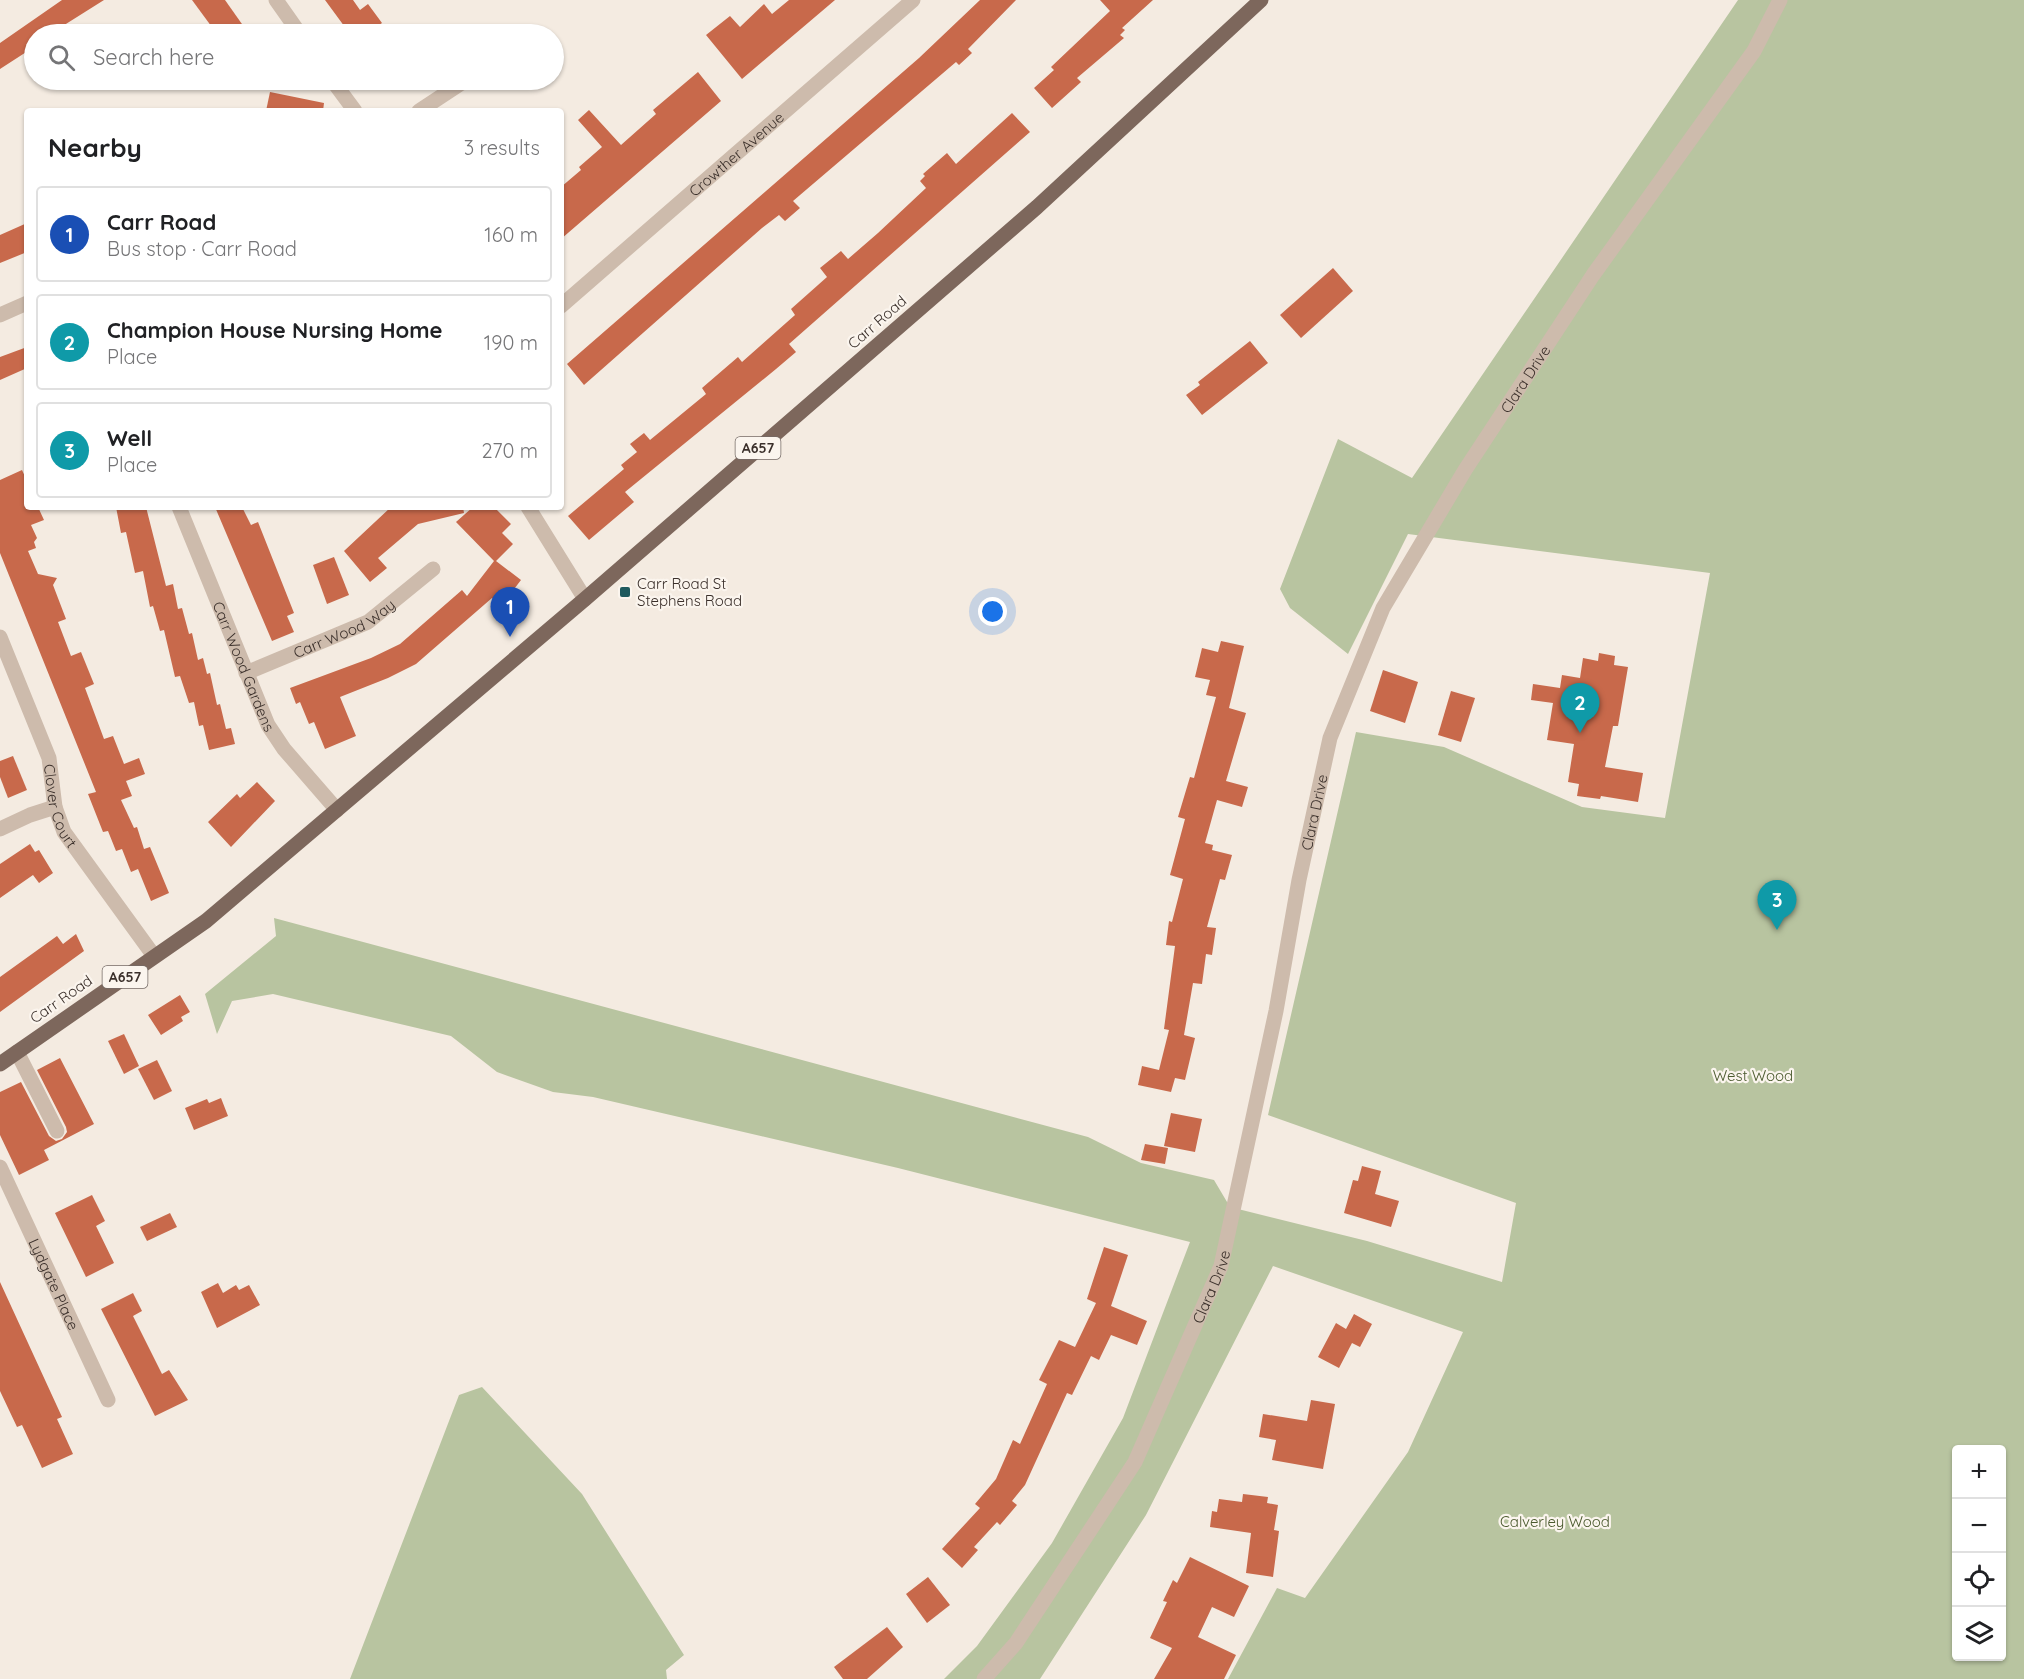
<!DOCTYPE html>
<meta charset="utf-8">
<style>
:root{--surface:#fff;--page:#f2f2f2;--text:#202124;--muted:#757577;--line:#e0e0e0;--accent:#1f5a5e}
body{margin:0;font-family:Quicksand,sans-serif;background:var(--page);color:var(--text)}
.controls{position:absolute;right:18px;bottom:18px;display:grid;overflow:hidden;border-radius:6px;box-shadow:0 2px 4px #0004}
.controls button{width:54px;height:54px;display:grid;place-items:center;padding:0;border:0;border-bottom:2px solid var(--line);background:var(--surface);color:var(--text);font:30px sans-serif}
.you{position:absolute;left:993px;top:612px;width:21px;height:21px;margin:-15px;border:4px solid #fff;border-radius:50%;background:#1a73e8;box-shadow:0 0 0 9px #1a73e833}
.badge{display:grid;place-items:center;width:39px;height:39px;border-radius:50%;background:var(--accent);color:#fff;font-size:20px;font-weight:700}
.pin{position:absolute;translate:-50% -50px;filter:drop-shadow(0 2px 3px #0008)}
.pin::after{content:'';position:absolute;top:32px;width:21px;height:18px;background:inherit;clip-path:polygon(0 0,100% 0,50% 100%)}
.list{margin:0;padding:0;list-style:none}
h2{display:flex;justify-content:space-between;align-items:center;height:78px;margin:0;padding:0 24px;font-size:26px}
h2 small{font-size:20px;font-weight:400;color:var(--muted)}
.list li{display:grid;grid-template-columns:39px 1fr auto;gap:18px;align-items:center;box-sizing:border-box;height:96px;margin:0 12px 12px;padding:0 12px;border:2px solid var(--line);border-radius:6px}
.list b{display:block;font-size:22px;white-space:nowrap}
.list p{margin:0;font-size:20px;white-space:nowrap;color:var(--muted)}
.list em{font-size:20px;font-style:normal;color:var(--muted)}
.icon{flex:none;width:33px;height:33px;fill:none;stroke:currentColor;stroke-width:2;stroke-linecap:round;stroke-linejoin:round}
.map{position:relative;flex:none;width:2024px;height:1679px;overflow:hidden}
.search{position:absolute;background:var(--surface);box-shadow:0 2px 4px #0004;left:24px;top:24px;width:540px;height:66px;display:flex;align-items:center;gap:15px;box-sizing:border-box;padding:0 21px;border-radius:33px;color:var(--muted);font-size:22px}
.panel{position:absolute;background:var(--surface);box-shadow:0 2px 4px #0004;left:24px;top:108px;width:540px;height:402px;border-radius:6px}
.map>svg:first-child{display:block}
.green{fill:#b8c4a0;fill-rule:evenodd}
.building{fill:#c8694b}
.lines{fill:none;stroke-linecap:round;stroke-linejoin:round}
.minor{stroke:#cdbbac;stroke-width:15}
.major{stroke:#7d675c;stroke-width:15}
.poi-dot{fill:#1f5a5e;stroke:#fbf5ee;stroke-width:2}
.labels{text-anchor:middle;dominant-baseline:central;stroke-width:4.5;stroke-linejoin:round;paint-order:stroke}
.shield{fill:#fbf5ee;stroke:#756b66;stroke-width:1.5}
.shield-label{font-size:14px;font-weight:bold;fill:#3b302b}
.street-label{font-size:15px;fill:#3b302b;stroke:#fbf5ee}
.poi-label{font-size:15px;fill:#3b302b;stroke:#fbf5ee;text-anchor:start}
.park-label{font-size:15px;fill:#4a5a2e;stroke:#fbf5ee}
</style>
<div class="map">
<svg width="2024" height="1679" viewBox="0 0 2024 1679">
<rect width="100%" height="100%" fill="#f4ebe1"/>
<g class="green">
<path d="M1738 0H2024V1679H1228L1277 1588 1305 1598 1408 1452 1463 1332 1273 1266 1146 1515 1040 1679H944L977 1646 1052 1543 1123 1418 1190 1242 898 1168 593 1097 553 1092 497 1072 451 1036 273 994 232 1001 217 1034 205 994 276 936 274 918 1088 1137 1141 1163 1214 1180 1230 1207 1367 1241 1502 1282 1516 1203 1268 1115 1356 732 1444 747 1582 807 1665 818 1710 573 1408 534 1348 654 1290 608 1280 589 1338 439 1412 478ZM1956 1450H2002V1656H1956Z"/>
<polygon points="482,1387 582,1494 684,1655 666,1670 667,1679 350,1679 459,1395"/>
</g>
<g class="building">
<polygon points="62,0 104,0 50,34 34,34 34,47 0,69 0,43"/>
<polygon points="192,0 225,0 249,34 217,34"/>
<polygon points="325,0 353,0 360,10 368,4 382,23 366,34 350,34"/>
<polygon points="789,0 835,0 742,79 706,35 730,16 740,27 764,4 772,14"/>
<polygon points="980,0 1016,0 968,49 972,53 959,65 956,62 793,201 800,208 785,221 779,215 762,228 584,385 567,364 919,58"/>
<polygon points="1100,0 1153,0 1122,28 1125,30 1120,35 1124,38 1077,78 1081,82 1052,108 1034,88 1054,70 1051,67 1110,11"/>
<polygon points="698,72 721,101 561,239 561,187 581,170 579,167 602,147 578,120 589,110 621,145 656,114 653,110"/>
<polygon points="270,92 324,103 323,111 266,111"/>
<polygon points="1012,113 1030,132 789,344 796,352 776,369 625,492 634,502 589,540 568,516 624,469 621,465 637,452 630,444 644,433 650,440 706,394 702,388 738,357 742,362 795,315 791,309 827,277 820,268 841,251 848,259 878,233 926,188 920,181 925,176 923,174 947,153 956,164"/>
<polygon points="27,223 27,252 0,263 0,235"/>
<polygon points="1333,268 1353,291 1301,338 1280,315"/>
<polygon points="1250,341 1268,363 1202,415 1186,395 1200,385 1198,382"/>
<polygon points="27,347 27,368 0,380 0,357"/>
<polygon points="22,470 27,481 27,507 38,507 44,520 31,525 37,538 34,542 36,548 28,551 38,574 57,578 53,585 66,619 58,622 71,656 81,652 94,684 85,688 104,739 113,736 124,764 139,758 145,774 126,781 132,796 121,800 134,828 137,827 144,849 150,847 169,893 151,901 138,869 131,872 122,849 116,851 108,831 103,832 88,794 96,792 0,553 0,480"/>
<polygon points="116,507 146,507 166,586 173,584 178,609 182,608 189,634 192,633 198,660 203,658 207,674 210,673 217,705 220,704 226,729 231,728 235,744 209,750 203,725 199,726 194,702 189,703 180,676 175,677 164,630 160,631 153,606 150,607 143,571 135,573 126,532 121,533"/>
<polygon points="215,507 242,507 251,525 258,522 294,613 287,616 294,632 272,641"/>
<polygon points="391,507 463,507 464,513 418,524 378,558 387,568 370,582 344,551"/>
<polygon points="473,507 494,507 511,524 502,533 513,544 496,561 521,580 508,597 502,592 496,601 492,598 416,664 388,678 340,697 356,736 325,749 314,722 309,724 300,702 296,704 290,688 371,658 400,644 462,590 467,596 494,561 456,522"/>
<polygon points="334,557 349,595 327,604 313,565"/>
<polygon points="1221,641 1244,646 1229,708 1246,713 1226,781 1248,787 1242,807 1217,800 1205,843 1213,845 1212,850 1232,855 1225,880 1220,879 1207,927 1216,928 1212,955 1206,954 1202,984 1193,983 1184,1035 1195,1038 1185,1080 1175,1078 1171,1092 1138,1085 1142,1066 1159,1070 1169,1030 1164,1029 1175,946 1166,945 1169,921 1172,922 1183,879 1170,875 1185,819 1178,817 1190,777 1194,778 1216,697 1206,695 1210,680 1195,677 1202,648 1218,652"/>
<polygon points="1599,653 1615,656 1614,665 1628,667 1618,726 1613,726 1605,767 1643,773 1638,802 1601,796 1600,799 1577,796 1579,784 1568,782 1574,744 1547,740 1553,703 1531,700 1533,684 1560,688 1562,675 1580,678 1583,658 1598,661"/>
<polygon points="1383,670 1418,682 1405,723 1370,711"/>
<polygon points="1451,691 1475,698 1461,742 1438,735"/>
<polygon points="13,756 27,790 8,798 0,777 0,761"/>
<polygon points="257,782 275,801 231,847 208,822 237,794 240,798"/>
<polygon points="30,844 35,852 39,850 53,873 39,883 33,875 0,898 0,864"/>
<polygon points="76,934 84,951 0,1012 0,977 57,936 63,944"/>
<polygon points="180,995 190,1012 181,1017 183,1021 161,1035 148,1015"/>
<polygon points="124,1034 139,1066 124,1074 108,1041"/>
<polygon points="60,1058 94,1124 44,1150 49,1160 19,1175 0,1135 0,1092 21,1082 49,1136 56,1141 62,1139 67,1132 66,1127 37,1070"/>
<polygon points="157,1060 172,1091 154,1100 138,1069"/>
<polygon points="221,1098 228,1116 194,1130 185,1108 207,1099 209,1103"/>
<polygon points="1171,1113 1202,1119 1195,1152 1164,1146"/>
<polygon points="1145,1144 1168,1148 1165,1164 1141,1160"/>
<polygon points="1362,1166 1381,1171 1375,1194 1399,1201 1391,1227 1344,1213 1353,1180 1358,1181"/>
<polygon points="92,1195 105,1221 96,1226 114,1263 86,1277 55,1213"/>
<polygon points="170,1213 177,1227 147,1241 140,1227"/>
<polygon points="1104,1247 1128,1255 1111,1306 1147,1321 1137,1345 1111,1335 1099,1360 1091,1356 1072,1395 1067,1393 1025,1485 1012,1501 1017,1505 1000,1525 997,1522 974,1547 978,1550 962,1568 942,1549 980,1508 975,1504 996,1479 1013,1440 1020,1444 1047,1384 1039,1380 1059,1340 1075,1347 1096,1303 1087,1299"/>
<polygon points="0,1282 62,1417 57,1419 73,1454 42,1468 22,1425 17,1427 0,1391"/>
<polygon points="218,1283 223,1293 236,1285 239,1290 249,1285 260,1305 217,1328 201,1292"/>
<polygon points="133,1293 142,1311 133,1316 162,1374 169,1370 188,1400 155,1416 101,1309"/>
<polygon points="1354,1314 1372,1324 1360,1347 1352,1343 1339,1368 1318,1357 1336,1323 1346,1329"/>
<polygon points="1311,1400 1335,1404 1323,1469 1272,1460 1276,1440 1259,1437 1263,1414 1307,1421"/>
<polygon points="1243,1494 1268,1497 1267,1503 1278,1505 1274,1530 1279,1531 1273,1577 1246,1573 1251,1533 1210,1527 1212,1511 1217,1512 1219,1499 1242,1502"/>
<polygon points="1190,1557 1249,1586 1234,1617 1212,1607 1198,1637 1236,1655 1224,1679 1154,1679 1172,1648 1150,1638 1167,1602 1163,1601 1173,1580 1177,1583"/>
<polygon points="928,1577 950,1605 927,1623 906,1594"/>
<polygon points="887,1627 903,1647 867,1679 843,1679 834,1667"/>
</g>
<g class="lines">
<g class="minor">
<polyline points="276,0 300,34"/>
<polyline points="332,80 355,111"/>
<polyline points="419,111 466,80"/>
<path id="s1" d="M561 306 913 0"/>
<polyline points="0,315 27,303"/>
<path id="s2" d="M179 507 268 725 284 749 337 810"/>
<polyline points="528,507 585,599"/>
<path id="s3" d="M0 637 49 758 55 807 64 832 154 956"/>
<path id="s4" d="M246 673 368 622 433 569"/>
<polyline points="0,829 30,815 55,807"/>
<polyline points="17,1052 57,1131"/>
<path id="s5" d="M0 1167 108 1400"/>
<path id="s6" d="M984 1679 1016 1643 1135 1462 1221 1266 1276 1011 1299 880 1330 738 1383 608 1465 470 1593 275 1754 51 1780 0"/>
</g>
<polyline class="major" points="0,1064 206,921 585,599 1037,207 1261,0"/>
</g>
<rect class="poi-dot" x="619" y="586" width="12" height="12" rx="3"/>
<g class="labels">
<g class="shield">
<rect x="735.5" y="437" width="45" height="22" rx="4.5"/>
<rect x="102.5" y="966" width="45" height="22" rx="4.5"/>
</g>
<g class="shield-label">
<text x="758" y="448">A657</text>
<text x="125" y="977">A657</text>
</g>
<g class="street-label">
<text stroke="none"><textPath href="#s1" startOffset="232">Crowther Avenue</textPath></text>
<text transform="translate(877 322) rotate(-41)">Carr Road</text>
<text stroke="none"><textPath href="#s6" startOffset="1428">Clara Drive</textPath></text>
<text stroke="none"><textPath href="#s4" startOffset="108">Carr Wood Way</textPath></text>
<text stroke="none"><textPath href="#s2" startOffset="172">Carr Wood Gardens</textPath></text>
<text stroke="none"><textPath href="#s3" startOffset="180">Clover Court</textPath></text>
<text stroke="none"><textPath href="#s6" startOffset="942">Clara Drive</textPath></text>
<text transform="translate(61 999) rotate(-35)">Carr Road</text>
<text stroke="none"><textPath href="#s5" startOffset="129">Lydgate Place</textPath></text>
<text stroke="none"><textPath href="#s6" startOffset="456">Clara Drive</textPath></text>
</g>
<g class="poi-label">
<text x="637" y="583">Carr Road St<tspan x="637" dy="17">Stephens Road</tspan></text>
</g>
<g class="park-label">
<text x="1753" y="1075">West Wood</text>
<text x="1555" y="1521">Calverley Wood</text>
</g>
</g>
</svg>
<div class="controls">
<button>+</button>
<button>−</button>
<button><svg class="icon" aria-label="locate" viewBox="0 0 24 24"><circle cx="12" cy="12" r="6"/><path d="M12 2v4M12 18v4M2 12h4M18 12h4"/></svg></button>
<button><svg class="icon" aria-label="layers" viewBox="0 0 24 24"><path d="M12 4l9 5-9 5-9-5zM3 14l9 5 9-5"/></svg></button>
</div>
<div class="you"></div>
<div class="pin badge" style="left:510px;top:637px;background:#1a4fb4">1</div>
<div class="pin badge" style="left:1580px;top:733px;background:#0f9aa8">2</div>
<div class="pin badge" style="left:1777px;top:930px;background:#0f9aa8">3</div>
<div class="search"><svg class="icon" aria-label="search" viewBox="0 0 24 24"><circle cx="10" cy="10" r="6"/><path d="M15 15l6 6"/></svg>Search here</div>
<section class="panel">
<h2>Nearby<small>3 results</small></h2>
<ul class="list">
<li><span class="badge" style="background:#1a4fb4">1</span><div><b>Carr Road</b><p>Bus stop · Carr Road</p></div><em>160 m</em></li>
<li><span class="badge" style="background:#0f9aa8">2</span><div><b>Champion House Nursing Home</b><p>Place</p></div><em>190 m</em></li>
<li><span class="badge" style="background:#0f9aa8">3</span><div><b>Well</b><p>Place</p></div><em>270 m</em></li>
</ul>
</section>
</div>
